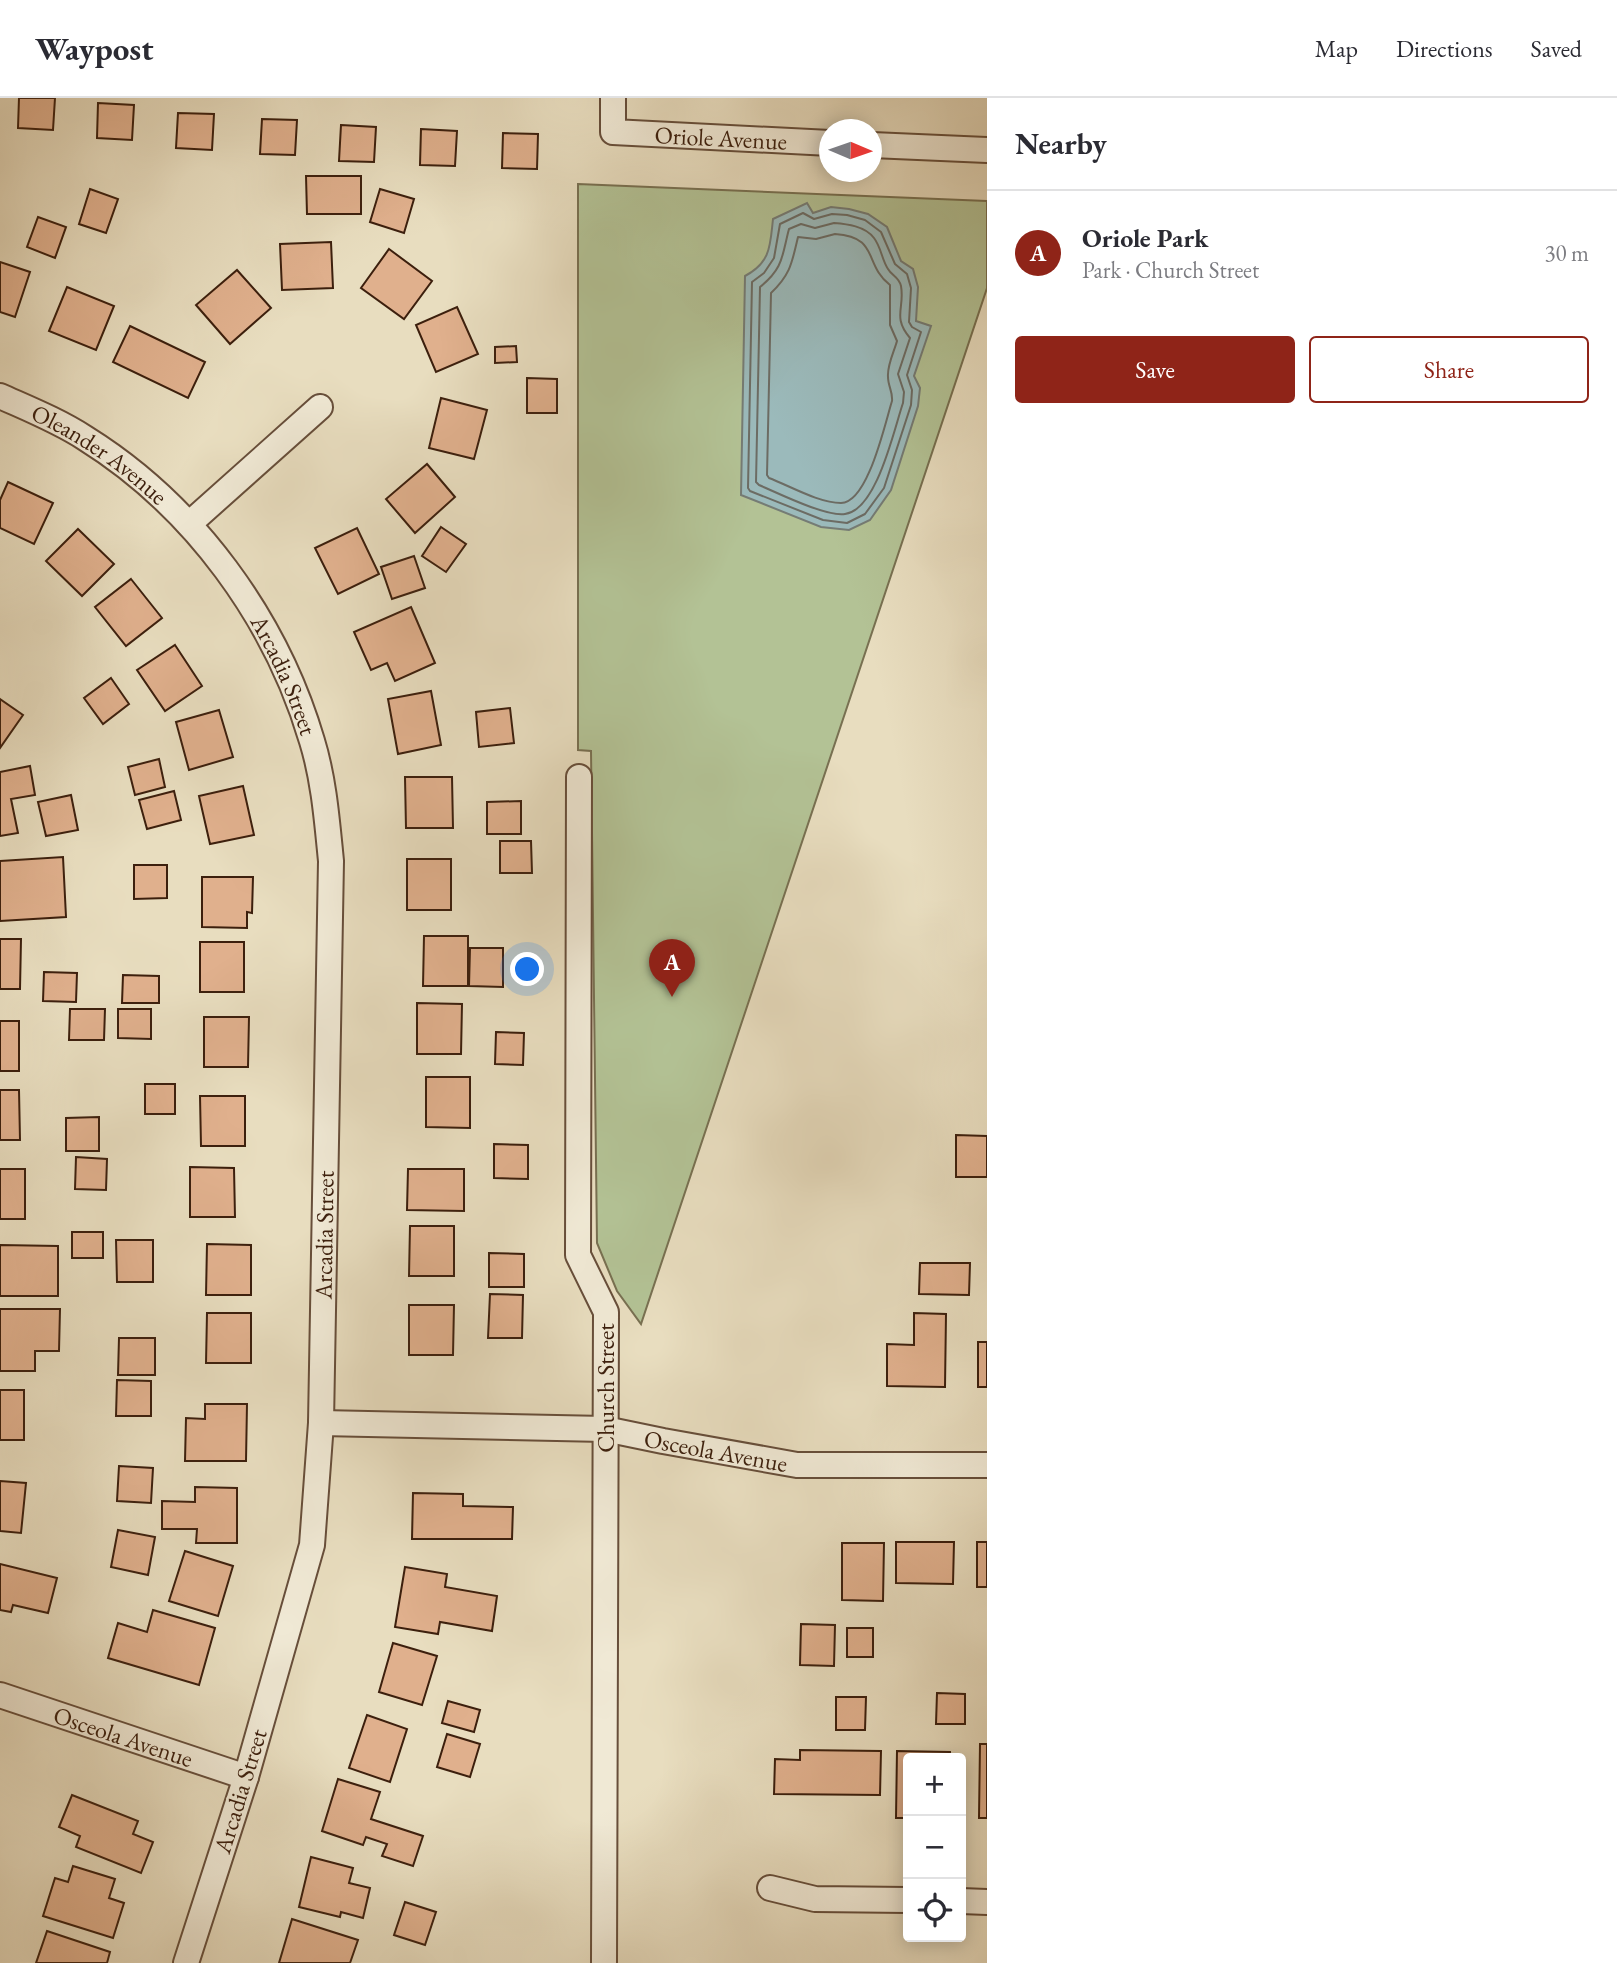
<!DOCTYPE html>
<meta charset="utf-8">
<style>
:root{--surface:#fff;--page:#f2f2f3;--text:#2b2b33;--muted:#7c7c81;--line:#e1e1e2;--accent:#8f2418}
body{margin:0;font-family:"EB Garamond",serif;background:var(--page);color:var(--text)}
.controls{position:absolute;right:21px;bottom:21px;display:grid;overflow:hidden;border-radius:7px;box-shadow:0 4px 18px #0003}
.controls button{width:63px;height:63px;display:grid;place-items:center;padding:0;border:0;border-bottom:2px solid var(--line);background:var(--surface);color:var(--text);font:35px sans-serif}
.compass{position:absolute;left:819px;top:21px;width:63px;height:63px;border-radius:50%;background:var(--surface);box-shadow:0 4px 18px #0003;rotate:92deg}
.you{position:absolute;left:528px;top:872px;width:24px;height:24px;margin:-18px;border:5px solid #fff;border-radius:50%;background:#1a73e8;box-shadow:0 0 0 10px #1a73e833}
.badge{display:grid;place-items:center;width:46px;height:46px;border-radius:50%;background:var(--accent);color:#fff;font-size:23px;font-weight:700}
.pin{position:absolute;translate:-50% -58px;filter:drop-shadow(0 2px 4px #0008)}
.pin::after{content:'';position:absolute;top:37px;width:24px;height:21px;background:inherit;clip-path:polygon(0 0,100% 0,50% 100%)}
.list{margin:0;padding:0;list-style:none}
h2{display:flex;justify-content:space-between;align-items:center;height:91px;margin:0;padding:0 28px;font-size:30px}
h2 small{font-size:23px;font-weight:400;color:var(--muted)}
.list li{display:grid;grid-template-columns:46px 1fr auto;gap:21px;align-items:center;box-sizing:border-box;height:126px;padding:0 28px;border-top:2px solid var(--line)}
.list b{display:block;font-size:26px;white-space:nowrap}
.list p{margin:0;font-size:23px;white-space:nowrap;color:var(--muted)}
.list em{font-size:23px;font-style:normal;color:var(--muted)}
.actions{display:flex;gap:14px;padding:21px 28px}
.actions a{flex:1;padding:16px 0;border:2px solid var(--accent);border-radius:7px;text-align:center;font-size:24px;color:var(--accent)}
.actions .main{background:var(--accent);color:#fff}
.icon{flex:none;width:38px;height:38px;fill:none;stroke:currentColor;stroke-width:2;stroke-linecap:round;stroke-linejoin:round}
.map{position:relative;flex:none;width:987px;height:1865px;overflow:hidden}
header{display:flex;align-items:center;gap:42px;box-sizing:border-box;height:98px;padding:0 35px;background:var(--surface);border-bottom:2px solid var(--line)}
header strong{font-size:33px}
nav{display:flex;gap:38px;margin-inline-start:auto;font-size:24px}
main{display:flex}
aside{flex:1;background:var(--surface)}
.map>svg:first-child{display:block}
.green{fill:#b3c295;stroke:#787051;stroke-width:2}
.water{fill:#9bbabb;stroke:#757c75;stroke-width:2}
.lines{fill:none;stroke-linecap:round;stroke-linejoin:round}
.shore{stroke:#6c6c64;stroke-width:2}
.building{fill:#e0b08d;stroke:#3c1f0d;stroke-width:2}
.minor-casing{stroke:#674e3a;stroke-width:28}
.minor{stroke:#f0e9d5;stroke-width:24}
.labels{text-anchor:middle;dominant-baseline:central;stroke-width:5;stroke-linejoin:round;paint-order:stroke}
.street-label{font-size:24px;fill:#3c1f0d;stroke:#f0e9d5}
</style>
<header>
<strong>Waypost</strong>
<nav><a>Map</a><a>Directions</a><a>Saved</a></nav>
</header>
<main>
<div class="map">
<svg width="987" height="1865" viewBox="0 0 987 1865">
<rect width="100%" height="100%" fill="#e8ddbf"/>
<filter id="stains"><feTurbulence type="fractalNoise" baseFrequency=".00286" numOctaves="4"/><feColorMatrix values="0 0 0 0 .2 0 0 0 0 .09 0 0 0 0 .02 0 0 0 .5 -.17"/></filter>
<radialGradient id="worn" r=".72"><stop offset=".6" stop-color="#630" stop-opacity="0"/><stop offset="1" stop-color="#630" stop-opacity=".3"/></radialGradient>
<polygon class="green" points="578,86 987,103 987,190 641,1226 617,1193 597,1145 591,653 578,652"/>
<path class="water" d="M807 105 813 115 831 109 849 111 868 116 887 129 901 163 913 171 918 189 916 223 931 228 914 278 920 290 918 308 891 392 870 422 849 432 821 429 741 397 745 178C771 164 770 148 773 121Z"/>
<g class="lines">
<g class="shore">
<polygon points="803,115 814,121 832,116 847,117 865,122 881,134 895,166 907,176 911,190 909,224 912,229 921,234 907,277 912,292 911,307 884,390 865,416 847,425 823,422 750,393 748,390 752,184 764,175 774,160 780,126"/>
<path d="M834 125C847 126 865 128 874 140 881 149 882 162 888 171 892 178 899 179 901 188 905 210 892 219 910 240L898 276 904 294 903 305C894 331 877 412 845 416 826 419 778 395 759 387L756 384 760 189C784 170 782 157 789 131L801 126 815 130Z"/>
<path d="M835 136C880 139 863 166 890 187V227L897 243C894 254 887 267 888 279 888 288 893 294 892 303 885 325 868 405 841 405 819 405 790 388 769 380L767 377 771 195C791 176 792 164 798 139L816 141Z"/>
</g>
</g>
<g class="building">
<polygon points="19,0 55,0 53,32 18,30"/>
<polygon points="98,5 134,7 132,42 97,40"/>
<polygon points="178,15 214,16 212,52 176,50"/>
<polygon points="262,21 297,22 295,57 260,56"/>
<polygon points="341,27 376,29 374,64 339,63"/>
<polygon points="421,31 457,33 455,68 420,67"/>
<polygon points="503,35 538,36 537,71 502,70"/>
<polygon points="306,78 361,78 361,116 307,116"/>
<polygon points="90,91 118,101 106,135 79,126"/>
<polygon points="380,91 414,101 404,135 370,124"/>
<polygon points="38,119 66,129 55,160 27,149"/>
<polygon points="331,144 333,190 282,192 280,146"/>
<polygon points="389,151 432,183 404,221 361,190"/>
<polygon points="0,164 30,174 15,219 0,214"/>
<polygon points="237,172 271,210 230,246 196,207"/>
<polygon points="67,189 114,208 96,252 49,233"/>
<polygon points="457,209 478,256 436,274 416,227"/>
<polygon points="130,228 205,264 188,300 113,264"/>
<polygon points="516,248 517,264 495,265 495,249"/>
<polygon points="527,280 557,281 557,315 527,315"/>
<polygon points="441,300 487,312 474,361 429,350"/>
<polygon points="427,366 455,399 415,435 386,401"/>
<polygon points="8,384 53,405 34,446 0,430 0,402"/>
<polygon points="441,429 466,446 446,474 422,458"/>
<polygon points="357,430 379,476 338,496 315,450"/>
<polygon points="78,431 114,466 82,498 46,463"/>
<polygon points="414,458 425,490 392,501 381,469"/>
<polygon points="131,481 162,520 126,548 95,509"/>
<polygon points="411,509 435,565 395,583 387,565 371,572 354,534"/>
<polygon points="175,547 202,588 165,613 137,572"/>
<polygon points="111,580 129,606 103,626 84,600"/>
<polygon points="431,593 441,647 398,656 388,601"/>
<polygon points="0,601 23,617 0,650"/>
<polygon points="510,610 514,645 479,649 476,614"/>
<polygon points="219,612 233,659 189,672 176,624"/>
<polygon points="159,661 165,689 135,697 128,669"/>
<polygon points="30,668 35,697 11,701 18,735 0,738 0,674"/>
<polygon points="405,679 452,679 453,730 406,730"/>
<polygon points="243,688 254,737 210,746 199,698"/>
<polygon points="174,693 181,722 147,731 139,702"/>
<polygon points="71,697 78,732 46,738 38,704"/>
<polygon points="521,703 521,736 487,736 487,704"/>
<polygon points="500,743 531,743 532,775 500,775"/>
<polygon points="63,759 66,819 0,823 0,763"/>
<rect x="407" y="761" width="44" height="51"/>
<polygon points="134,767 167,767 167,800 134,801"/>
<polygon points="202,779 253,779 252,815 247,814 247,830 202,829"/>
<polygon points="424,838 468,838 468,888 423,888"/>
<polygon points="0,841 21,841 20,891 0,891"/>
<rect x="200" y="844" width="44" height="50"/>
<polygon points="470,850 503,850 503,889 469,888"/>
<polygon points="44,874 77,875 76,904 43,903"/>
<polygon points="123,877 159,878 159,905 122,905"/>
<polygon points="417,905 462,906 461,956 417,956"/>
<polygon points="70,911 105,911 104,942 69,942"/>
<polygon points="118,911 151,911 151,941 118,940"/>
<polygon points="204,919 249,919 248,969 204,969"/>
<rect x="0" y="923" width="19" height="50"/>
<polygon points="496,934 524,935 523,967 495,966"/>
<polygon points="426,979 470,979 470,1030 426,1029"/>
<rect x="145" y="986" width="30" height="30"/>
<polygon points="0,992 19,992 20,1042 0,1042"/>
<polygon points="200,998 245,998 245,1048 201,1048"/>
<polygon points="99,1019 99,1053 66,1053 66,1020"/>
<polygon points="956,1037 987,1038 987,1079 956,1079"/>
<polygon points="494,1046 528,1047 528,1081 494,1080"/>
<polygon points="76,1059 107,1061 106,1092 75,1091"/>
<polygon points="190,1069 234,1070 235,1119 190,1119"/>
<rect x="0" y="1071" width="25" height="50"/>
<polygon points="408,1071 464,1071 464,1113 407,1112"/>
<polygon points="410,1128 454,1128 454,1178 409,1178"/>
<rect x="72" y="1134" width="31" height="26"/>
<polygon points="116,1142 153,1142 153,1184 117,1184"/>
<polygon points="207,1146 251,1147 251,1197 206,1197"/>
<polygon points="0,1147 58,1148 58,1198 0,1198"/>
<polygon points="489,1155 524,1156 524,1189 489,1189"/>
<polygon points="920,1165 970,1165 969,1197 919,1196"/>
<polygon points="490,1196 523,1197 522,1240 488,1240"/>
<polygon points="409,1207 454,1207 453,1257 409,1257"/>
<polygon points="0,1211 60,1211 59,1253 35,1253 35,1273 0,1273"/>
<polygon points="207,1215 251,1215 251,1265 206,1265"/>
<polygon points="914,1215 946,1216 945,1289 887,1288 887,1246 914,1247"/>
<polygon points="119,1240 155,1240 155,1277 118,1277"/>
<rect x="978" y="1244" width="9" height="45"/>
<polygon points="117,1282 151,1283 151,1318 116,1318"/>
<rect x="0" y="1292" width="24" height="50"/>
<polygon points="205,1306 247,1306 246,1363 185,1363 186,1320 205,1321"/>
<polygon points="119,1368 153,1370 151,1405 117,1403"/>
<polygon points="0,1383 26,1385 21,1435 0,1433"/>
<polygon points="195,1389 237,1390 237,1445 196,1445 197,1431 162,1431 162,1403 195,1404"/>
<polygon points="413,1395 463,1396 463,1408 513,1409 512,1441 412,1441"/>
<polygon points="118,1432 155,1439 148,1477 111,1469"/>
<polygon points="896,1444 954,1444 953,1486 896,1485"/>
<rect x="977" y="1444" width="10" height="45"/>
<polygon points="842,1445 884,1445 883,1503 842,1502"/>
<polygon points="185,1453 233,1468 218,1518 169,1503"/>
<polygon points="0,1466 57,1480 48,1515 13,1507 11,1514 0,1512"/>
<polygon points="405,1469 447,1476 445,1489 497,1498 492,1533 440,1524 438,1536 395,1529"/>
<polygon points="153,1512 215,1530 199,1587 108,1560 118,1525 147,1534"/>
<polygon points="801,1526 835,1527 834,1568 800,1567"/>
<rect x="847" y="1530" width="26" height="29"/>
<polygon points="393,1545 437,1558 422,1607 379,1594"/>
<polygon points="937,1595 965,1596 965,1626 936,1626"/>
<polygon points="836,1599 866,1599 865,1632 836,1632"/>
<polygon points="448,1603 480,1612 474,1634 442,1625"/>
<polygon points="367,1617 407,1631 390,1684 349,1670"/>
<polygon points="447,1636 480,1646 470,1679 437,1669"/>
<polygon points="980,1646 987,1646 987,1720 979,1720"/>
<polygon points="800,1652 881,1653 880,1697 774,1696 775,1661 800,1662"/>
<polygon points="897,1653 950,1654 950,1660 908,1660 908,1720 896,1720"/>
<polygon points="338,1681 380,1694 371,1721 423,1738 413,1768 382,1758 387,1746 366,1739 363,1747 322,1733"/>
<polygon points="72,1697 138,1723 133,1736 153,1744 141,1775 76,1749 80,1738 59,1729"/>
<polygon points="311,1759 353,1770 349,1785 370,1790 363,1820 341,1814 340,1819 299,1809"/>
<polygon points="73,1768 115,1781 109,1800 124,1805 113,1840 43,1818 55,1780 68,1784"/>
<polygon points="405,1804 436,1814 425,1847 394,1837"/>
<polygon points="292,1821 358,1842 350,1865 279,1865"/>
<polygon points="47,1833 110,1854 107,1865 36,1865"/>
</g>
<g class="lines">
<g class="minor-casing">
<g id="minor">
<path id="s1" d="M613 0V34L830 45"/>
<polyline points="872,47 987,52"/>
<path id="s2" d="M0 298C29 311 59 323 85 340 194 408 276 521 312 643 324 682 327 723 331 763L321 1325 312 1447 246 1679 186 1865"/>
<polyline points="189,426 320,309"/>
<polyline points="579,679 578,1157 606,1214 604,1865"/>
<path id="s3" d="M321 1325 605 1331 663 1343 797 1367H987"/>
<path id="s4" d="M0 1597 246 1679"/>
<polyline points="770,1790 815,1801 908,1802"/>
<polyline points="961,1803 987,1804"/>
</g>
</g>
<use href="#minor" class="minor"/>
</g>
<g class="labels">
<g class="street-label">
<text stroke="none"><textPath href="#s1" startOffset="142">Oriole Avenue</textPath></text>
<text stroke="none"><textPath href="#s2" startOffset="116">Oleander Avenue</textPath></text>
<text stroke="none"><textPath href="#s2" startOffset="410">Arcadia Street</textPath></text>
<text transform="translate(324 1137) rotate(-89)">Arcadia Street</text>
<text transform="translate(605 1290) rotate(-90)">Church Street</text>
<text stroke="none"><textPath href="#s3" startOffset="397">Osceola Avenue</textPath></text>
<text stroke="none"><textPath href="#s4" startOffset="130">Osceola Avenue</textPath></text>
<text transform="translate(240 1693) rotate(-73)">Arcadia Street</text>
</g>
</g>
<rect width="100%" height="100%" filter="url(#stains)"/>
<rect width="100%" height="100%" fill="url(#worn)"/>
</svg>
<div class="controls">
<button>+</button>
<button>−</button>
<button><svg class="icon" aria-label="locate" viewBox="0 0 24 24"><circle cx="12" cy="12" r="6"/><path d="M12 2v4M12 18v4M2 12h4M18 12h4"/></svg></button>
</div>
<svg class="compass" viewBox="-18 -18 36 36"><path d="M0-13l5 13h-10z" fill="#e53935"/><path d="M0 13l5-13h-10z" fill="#7c7c81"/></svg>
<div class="you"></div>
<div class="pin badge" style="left:672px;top:899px">A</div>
</div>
<aside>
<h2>Nearby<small></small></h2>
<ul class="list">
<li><span class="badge">A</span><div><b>Oriole Park</b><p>Park · Church Street</p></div><em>30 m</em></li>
</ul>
<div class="actions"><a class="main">Save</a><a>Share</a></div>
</aside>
</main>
